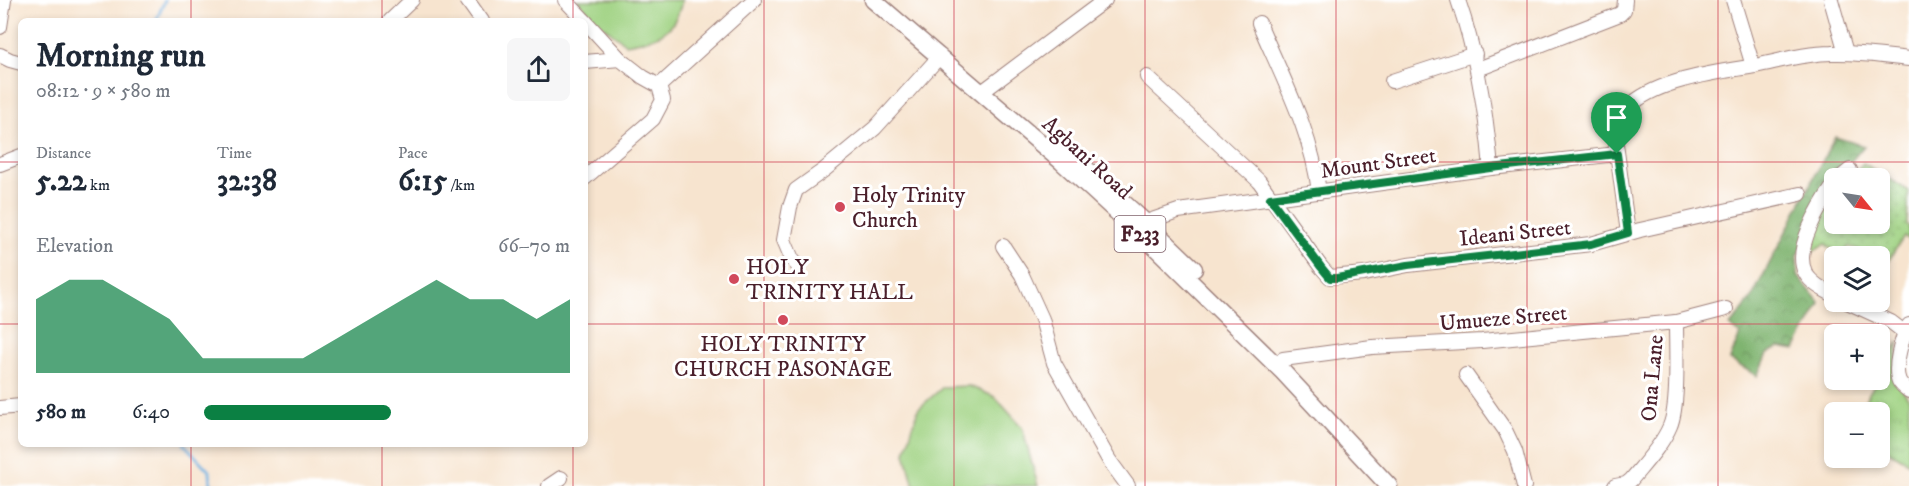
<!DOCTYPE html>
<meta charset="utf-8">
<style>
:root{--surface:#fff;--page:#f6f6f7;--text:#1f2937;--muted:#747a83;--accent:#0b8043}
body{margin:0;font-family:"IM FELL DW Pica",serif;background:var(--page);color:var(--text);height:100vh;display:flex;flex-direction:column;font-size:22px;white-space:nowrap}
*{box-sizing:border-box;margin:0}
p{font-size:20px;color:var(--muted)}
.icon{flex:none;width:33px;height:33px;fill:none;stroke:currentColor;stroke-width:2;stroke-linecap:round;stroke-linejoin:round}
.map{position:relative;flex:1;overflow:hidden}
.details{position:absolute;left:18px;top:18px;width:570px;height:429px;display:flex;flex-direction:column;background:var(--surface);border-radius:9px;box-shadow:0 3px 9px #0003}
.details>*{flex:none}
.needle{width:39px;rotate:120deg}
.buttons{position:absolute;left:1824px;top:168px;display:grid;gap:12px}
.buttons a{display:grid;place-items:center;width:66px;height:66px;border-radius:9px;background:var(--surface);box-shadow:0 3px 9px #0003;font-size:30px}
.pin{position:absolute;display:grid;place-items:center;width:51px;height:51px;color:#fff;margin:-62px -26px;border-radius:50% 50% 50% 0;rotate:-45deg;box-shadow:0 0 6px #0007}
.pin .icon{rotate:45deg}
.round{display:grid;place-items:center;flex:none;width:63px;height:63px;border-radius:9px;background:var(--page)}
.headline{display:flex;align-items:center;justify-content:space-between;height:102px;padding:0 18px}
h1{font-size:33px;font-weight:800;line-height:45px}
.metrics{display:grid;grid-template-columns:repeat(3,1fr);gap:9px;height:102px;padding:6px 18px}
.metrics div{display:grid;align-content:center}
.metrics b{font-size:30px;font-weight:800}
.metrics small{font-size:16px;font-weight:400}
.metrics p{font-size:16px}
.chart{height:168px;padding:12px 18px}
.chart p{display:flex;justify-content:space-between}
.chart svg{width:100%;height:108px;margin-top:6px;fill:var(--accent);opacity:.7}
ul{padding:0 18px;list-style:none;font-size:20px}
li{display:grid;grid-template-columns:96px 72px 1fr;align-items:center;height:45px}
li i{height:15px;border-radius:8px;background:var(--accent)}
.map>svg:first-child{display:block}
.grass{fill:url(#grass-tufts);stroke:#747856;stroke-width:1.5}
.forest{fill:url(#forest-crowns);stroke:#646a4d;stroke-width:1.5}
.park{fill:url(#park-dots);stroke:#747856;stroke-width:1.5}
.pitch{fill:#9fd281;stroke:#747856;stroke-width:1.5}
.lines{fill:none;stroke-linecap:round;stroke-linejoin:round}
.stream{stroke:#69aedf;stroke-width:3}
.minor-casing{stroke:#a0827d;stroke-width:16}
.major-casing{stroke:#a0827d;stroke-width:19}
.minor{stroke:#fff;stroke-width:14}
.major{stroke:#fff;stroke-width:16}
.route-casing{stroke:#fff;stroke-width:12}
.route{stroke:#0b8043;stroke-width:8}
.grid{fill:none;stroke:#d1495b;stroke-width:1.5;stroke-opacity:0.55}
.poi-dot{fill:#d1495b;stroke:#fff;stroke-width:2}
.labels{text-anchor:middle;stroke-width:6;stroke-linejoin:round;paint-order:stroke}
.shield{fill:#fff;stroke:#80626b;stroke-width:1.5}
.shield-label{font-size:21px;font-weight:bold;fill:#4a1f2b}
.street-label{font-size:22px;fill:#4a1f2b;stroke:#fff}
.poi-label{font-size:22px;fill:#4a1f2b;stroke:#fff;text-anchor:start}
</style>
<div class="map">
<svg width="1909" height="486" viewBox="0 0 1909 486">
<defs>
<pattern id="grass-tufts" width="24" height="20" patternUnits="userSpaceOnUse" patternTransform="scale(1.5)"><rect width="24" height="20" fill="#9fd281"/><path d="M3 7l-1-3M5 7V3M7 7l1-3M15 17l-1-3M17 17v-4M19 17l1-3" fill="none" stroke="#8ab470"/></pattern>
<pattern id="forest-crowns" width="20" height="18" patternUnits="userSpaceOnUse" patternTransform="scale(1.5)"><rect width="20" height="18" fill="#7fb46f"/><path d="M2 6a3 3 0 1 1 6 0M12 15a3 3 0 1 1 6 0" fill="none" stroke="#6a925b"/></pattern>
<pattern id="park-dots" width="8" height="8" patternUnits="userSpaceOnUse" patternTransform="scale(1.5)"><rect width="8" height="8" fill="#9fd281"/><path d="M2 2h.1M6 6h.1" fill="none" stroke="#8ab470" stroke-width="1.8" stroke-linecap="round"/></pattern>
</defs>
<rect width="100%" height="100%" fill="#fff"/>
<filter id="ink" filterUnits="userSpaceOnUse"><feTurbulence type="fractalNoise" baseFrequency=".0167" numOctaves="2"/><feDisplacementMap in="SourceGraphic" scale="12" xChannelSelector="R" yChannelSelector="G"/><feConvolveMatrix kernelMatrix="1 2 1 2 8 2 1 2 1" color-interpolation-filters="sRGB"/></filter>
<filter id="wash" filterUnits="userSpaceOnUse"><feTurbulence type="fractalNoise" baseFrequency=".008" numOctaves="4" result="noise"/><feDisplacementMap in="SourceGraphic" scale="24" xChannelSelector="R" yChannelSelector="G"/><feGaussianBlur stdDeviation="1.35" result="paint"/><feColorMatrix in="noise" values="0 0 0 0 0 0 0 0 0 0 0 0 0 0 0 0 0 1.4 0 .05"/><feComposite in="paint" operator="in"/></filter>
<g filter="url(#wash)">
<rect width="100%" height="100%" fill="#f7e4cf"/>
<path class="grass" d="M1898,342L1895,379L1909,399V463L1880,445V412H1858L1877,380H1880V375Z"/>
<path class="forest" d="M1835,137L1864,146L1837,178L1797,257L1798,276L1820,303L1795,350L1779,347L1767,354L1757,376L1730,360L1740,334L1730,326L1751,299Z"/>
<path class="park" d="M1863,163L1909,191L1907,225L1909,226V240L1904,237L1880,273V256C1865,256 1861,248 1848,247L1845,256H1841L1825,244L1808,255L1813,232L1828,205L1834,209V224H1880V178H1866L1856,171Z"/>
<g class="pitch">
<path d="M577,0H682C675,35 657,38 626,44L598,22Z"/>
<path d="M969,386L995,397L1022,427L1038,486H914L905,453L918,409L943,387Z"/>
</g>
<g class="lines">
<g class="stream">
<path d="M156,21L165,0"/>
<path d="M184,444L210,472L211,486"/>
</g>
</g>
</g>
<g filter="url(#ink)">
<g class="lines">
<defs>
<g id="minor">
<path d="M467,0L482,21"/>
<path d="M565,0L585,21"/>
<path d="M1458,0C1477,55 1486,110 1491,168"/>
<path d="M1733,0L1753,66"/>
<path d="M1831,0L1846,53"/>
<path d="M390,21L412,0"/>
<path d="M585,21L620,59L643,77L659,86L663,100L653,119L585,178"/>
<path d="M1259,23C1282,77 1312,132 1319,192"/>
<path d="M0,27L4,0"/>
<path d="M0,55L10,60L21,63"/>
<path d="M585,62L620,59"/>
<path d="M1478,69L1620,14L1624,10L1625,0"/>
<path d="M1147,77L1259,181L1321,267L1330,277L1364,274L1408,265L1591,244L1640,230L1800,194"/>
<path d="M1392,81L1475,54"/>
<path d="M659,86L754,0"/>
<path d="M982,92L1105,0"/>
<path d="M0,164L21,156"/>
<path d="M1840,178L1850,170"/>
<path d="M1834,185C1821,204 1793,248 1805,272C1810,283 1824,290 1834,295"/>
<path d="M1137,225L1178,211L1491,168L1617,154"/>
<path d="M1628,233L1616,144C1617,129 1621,113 1633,103C1662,79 1719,72 1755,66C1780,61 1806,53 1832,53C1857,52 1884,56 1909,59"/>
<path d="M1003,246L1022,275L1042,319L1054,363L1109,460L1128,486"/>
<path d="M797,265L792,259L784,240L790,207L796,190L824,170L875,128L940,56"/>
<path d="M1847,302L1891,322L1904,332"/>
<path d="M1909,325C1902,336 1893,368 1899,381C1901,385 1905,388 1909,391"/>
<path d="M1283,359L1372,347L1482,341L1676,322L1726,309"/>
<path d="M1466,375L1505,430L1515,451L1524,486"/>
<path d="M0,408L21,406"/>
<path d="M549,486L561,478"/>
<path d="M1615,486L1626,484L1631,480C1644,464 1662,445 1670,426C1679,405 1676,348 1676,322"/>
</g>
<g id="major">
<path d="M873,0L1062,162L1157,249L1283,372L1389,486"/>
<path d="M1061,146L1146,223L1194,269"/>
</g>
</defs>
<use href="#minor" class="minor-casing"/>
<use href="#major" class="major-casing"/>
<use href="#minor" class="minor"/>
<use href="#major" class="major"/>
</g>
</g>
<g class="lines" filter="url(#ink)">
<defs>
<path id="route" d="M1617,154L1628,233L1591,244L1408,265L1337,278H1330L1321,267L1270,198L1491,168Z"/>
</defs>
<use href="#route" class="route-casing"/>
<use href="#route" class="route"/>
</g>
<path class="grid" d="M191,0V21M382,0V21M573,0V21M764,0V486M954,0V486M1145,0V486M1336,0V486M1527,0V486M1718,0V486M0,162H21M585,162H1909M0,324H21M585,324H1909M191,444V486M382,444V486M573,444V486"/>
<g class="poi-dot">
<circle cx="840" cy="207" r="6"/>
<circle cx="734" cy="279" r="6"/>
<circle cx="783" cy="320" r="6"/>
</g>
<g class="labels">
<rect class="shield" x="1114.5" y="216" width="51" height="36" rx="4.5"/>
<g class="shield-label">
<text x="1140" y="241">F233</text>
</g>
<g class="street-label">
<text transform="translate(1088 157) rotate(42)" y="8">Agbani Road</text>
<text transform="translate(1378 162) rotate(-8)" y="8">Mount Street</text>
<text transform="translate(1515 232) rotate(-6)" y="8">Ideani Street</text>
<text transform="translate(1503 317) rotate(-5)" y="8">Umueze Street</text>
<text transform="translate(1651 378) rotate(-85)" y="8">Ona Lane</text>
</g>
<g class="poi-label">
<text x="852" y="202">Holy Trinity<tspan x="852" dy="25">Church</tspan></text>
<text x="746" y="274">HOLY<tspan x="746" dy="25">TRINITY HALL</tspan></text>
<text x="783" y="351" text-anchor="middle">HOLY TRINITY<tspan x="783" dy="25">CHURCH PASONAGE</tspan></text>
</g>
</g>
</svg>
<div class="buttons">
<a><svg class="needle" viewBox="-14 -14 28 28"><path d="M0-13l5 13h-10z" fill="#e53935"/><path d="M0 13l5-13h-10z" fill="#747a83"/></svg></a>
<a><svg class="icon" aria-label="layers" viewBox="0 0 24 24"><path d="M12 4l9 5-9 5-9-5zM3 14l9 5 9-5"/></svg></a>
<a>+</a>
<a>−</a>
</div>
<div class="pin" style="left:1617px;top:154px;background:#1e9e55"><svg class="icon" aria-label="arrive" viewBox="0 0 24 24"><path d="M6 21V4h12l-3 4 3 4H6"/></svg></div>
<section class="details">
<div class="headline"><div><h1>Morning run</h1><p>08:12 · 9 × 580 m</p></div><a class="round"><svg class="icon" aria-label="share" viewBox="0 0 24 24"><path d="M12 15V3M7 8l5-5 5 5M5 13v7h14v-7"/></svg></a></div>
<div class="metrics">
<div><p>Distance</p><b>5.22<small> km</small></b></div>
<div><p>Time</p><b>32:38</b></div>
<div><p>Pace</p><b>6:15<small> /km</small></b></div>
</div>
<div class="chart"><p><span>Elevation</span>66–70 m</p>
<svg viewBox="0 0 160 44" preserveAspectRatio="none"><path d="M0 44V14L10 6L20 6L30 14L40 22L50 38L60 38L70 38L80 38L90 30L100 22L110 14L120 6L130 14L140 14L150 22L160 14V44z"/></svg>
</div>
<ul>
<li><b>580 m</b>6:40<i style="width:51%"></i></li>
</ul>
</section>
</div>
